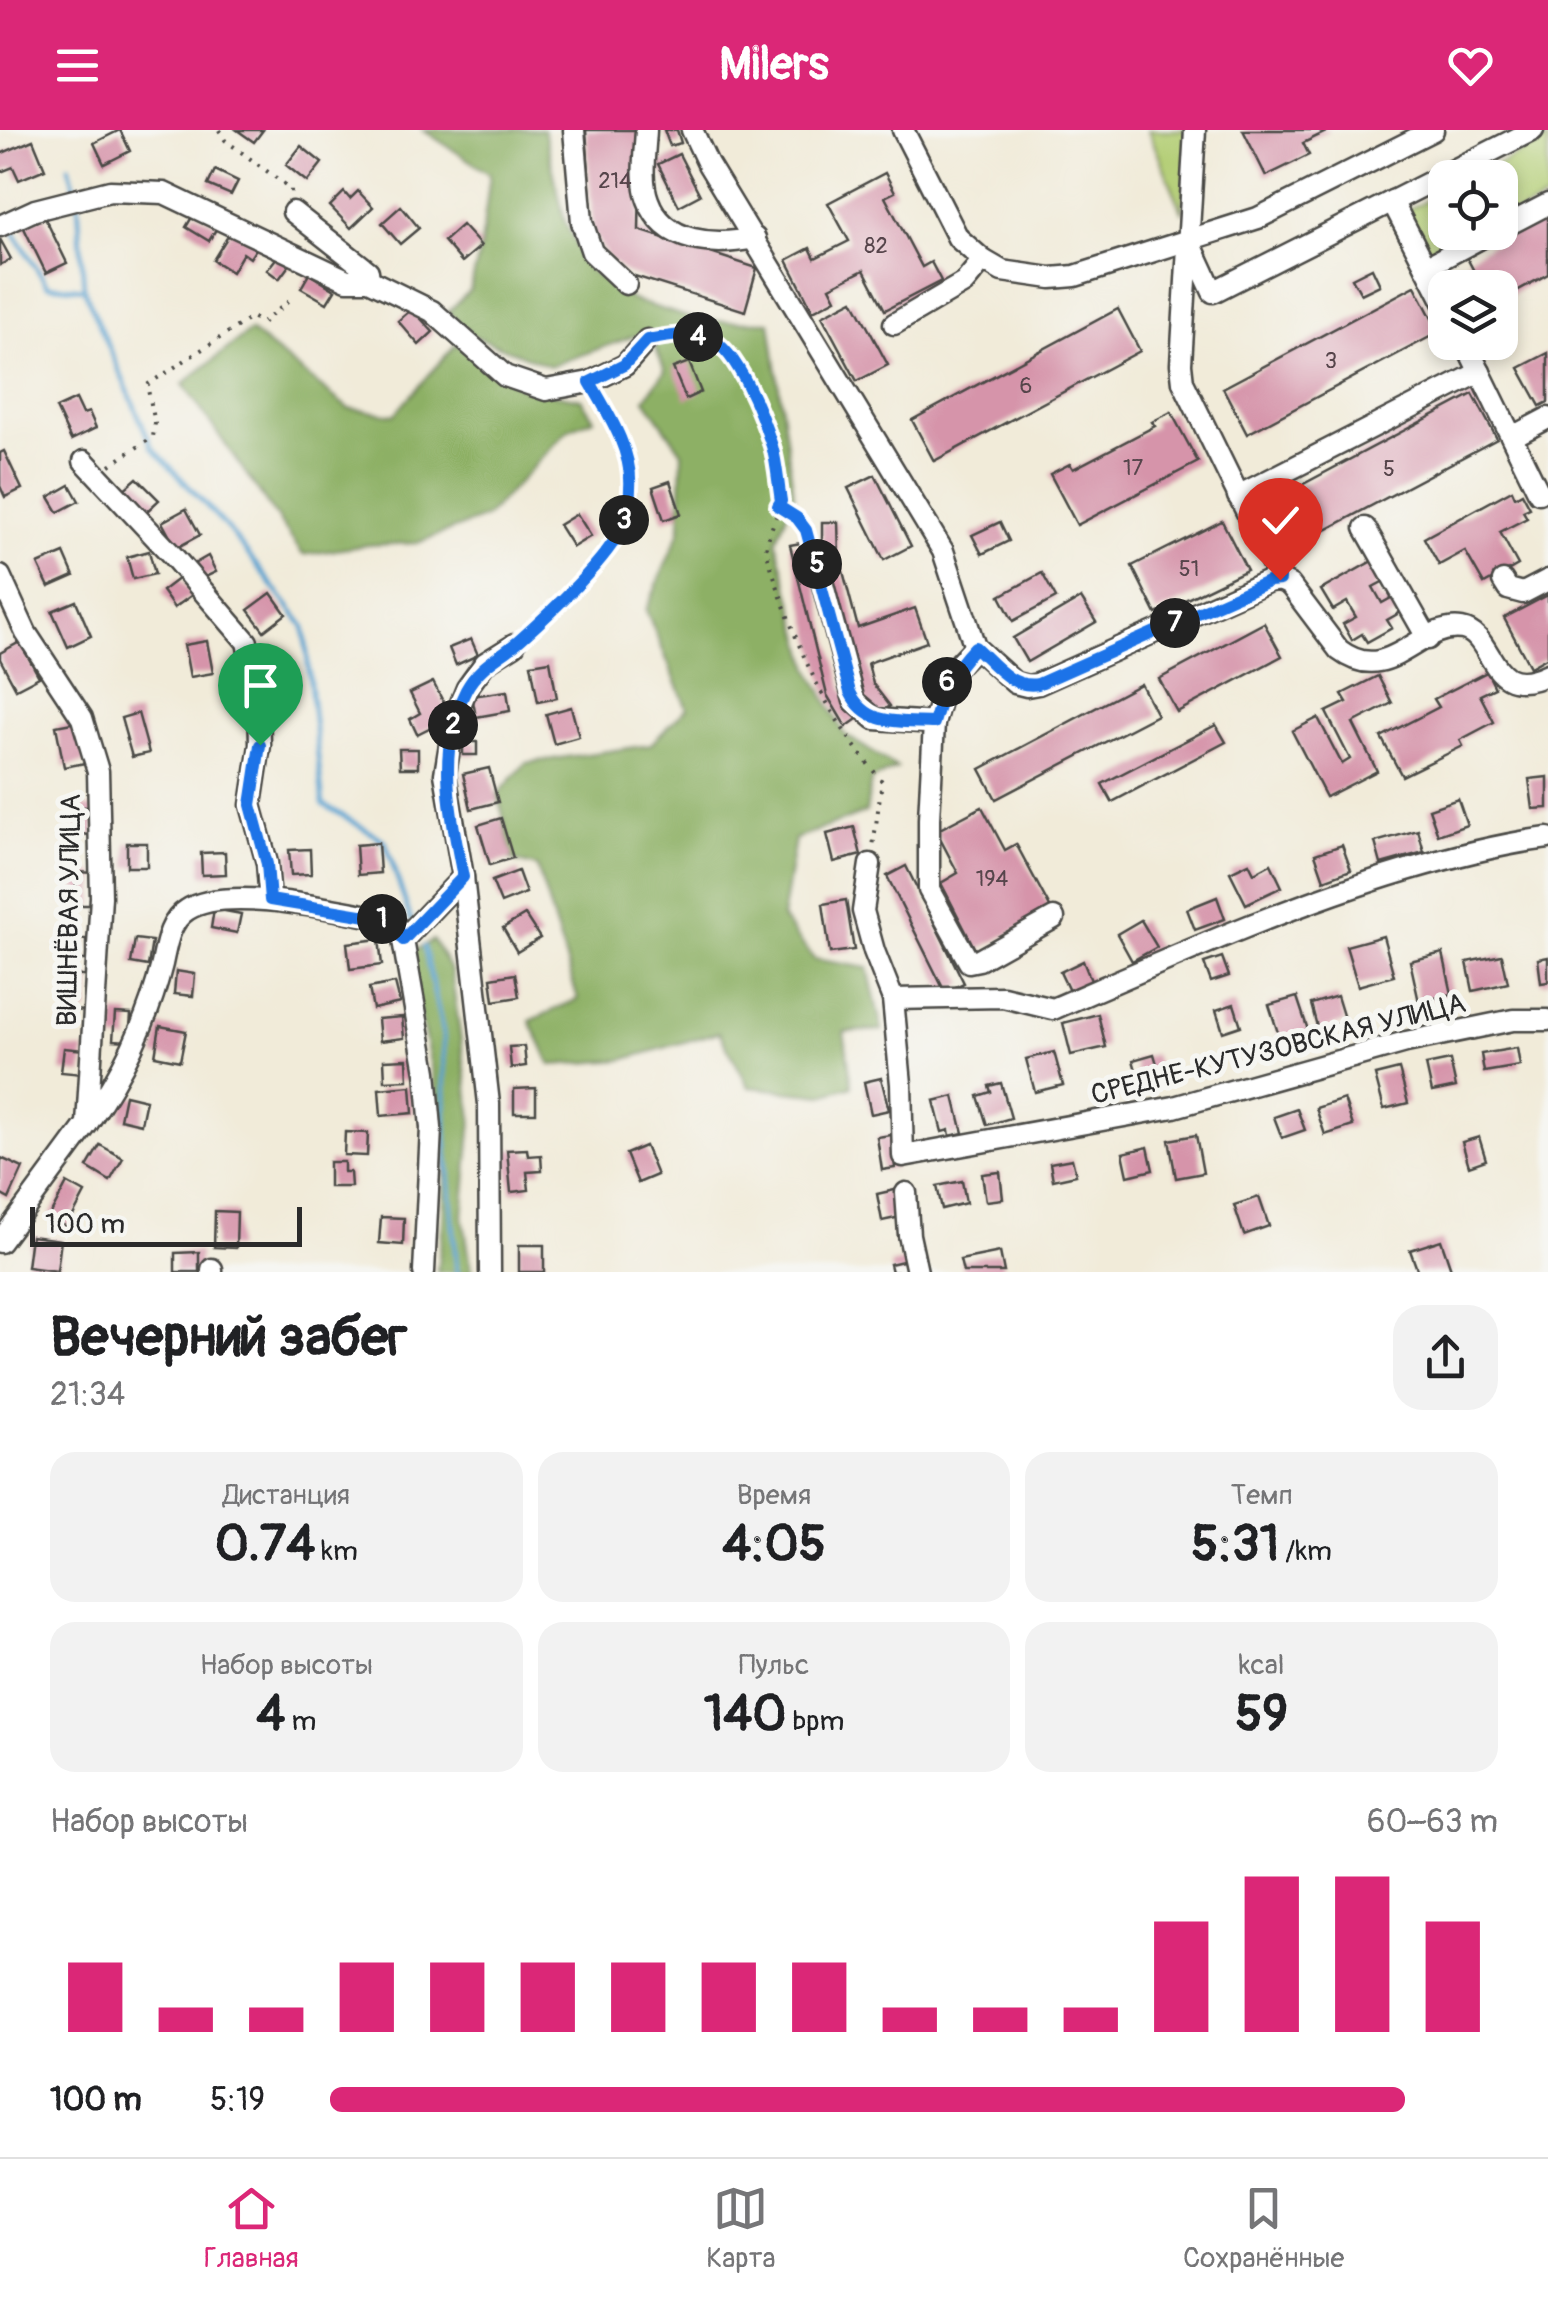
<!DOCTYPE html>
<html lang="ru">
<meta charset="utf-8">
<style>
:root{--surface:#fff;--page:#f2f2f2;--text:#202124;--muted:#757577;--line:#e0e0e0;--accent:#db2777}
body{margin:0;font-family:Pangolin,sans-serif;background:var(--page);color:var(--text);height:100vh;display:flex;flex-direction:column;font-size:38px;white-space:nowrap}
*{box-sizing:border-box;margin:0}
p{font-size:32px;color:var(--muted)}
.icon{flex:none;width:55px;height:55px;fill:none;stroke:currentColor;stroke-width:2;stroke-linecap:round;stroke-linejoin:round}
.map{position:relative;height:1142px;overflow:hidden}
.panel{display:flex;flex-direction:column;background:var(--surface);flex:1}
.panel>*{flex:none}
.buttons{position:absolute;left:1428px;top:30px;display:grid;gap:20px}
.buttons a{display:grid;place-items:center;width:90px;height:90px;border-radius:20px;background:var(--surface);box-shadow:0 5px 15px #0003;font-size:50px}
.scale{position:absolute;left:30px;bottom:25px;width:272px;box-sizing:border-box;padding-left:10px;border:5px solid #2b2b2b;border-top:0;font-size:28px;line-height:35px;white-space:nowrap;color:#2b2b2b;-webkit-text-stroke:8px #f6f6f2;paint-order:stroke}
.pin{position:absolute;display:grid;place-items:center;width:85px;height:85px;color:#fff;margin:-102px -42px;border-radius:50% 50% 50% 0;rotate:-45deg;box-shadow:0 0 10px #0007}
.pin .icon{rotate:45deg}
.km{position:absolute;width:50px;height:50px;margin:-25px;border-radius:50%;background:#222;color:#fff;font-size:28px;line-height:50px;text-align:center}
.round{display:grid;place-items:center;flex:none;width:105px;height:105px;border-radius:30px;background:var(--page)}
.head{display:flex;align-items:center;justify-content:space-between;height:170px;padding:0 50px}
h1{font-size:55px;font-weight:700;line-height:75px}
.figures{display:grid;grid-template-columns:repeat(3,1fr);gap:15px;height:170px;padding:10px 50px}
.figures div{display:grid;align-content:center;border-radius:25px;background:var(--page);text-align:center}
.figures b{font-size:50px;font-weight:700}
.figures small{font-size:28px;font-weight:400}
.figures p{font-size:28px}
.chart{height:280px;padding:20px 50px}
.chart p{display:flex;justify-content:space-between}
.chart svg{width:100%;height:180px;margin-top:10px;stroke:var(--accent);stroke-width:6}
ul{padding:0 50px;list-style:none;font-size:32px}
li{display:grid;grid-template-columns:160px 120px 1fr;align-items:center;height:75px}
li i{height:25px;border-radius:12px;background:var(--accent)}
header{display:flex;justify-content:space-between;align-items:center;height:130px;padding:0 50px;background:var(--accent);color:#fff;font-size:45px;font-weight:700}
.tab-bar{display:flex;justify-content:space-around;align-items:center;height:140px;border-top:2px solid var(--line);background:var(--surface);font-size:28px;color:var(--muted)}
.tab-bar a{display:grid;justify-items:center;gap:5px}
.tab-bar .active{color:var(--accent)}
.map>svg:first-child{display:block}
.green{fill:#b2cd73;stroke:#6e7c4f;stroke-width:2.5}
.forest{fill:#8db065;stroke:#5c6e48;stroke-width:2.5}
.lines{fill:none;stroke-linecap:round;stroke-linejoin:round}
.stream{stroke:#58a2cf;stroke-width:5}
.building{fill:#d694aa}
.minor-casing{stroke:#494845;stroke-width:25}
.path{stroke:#494845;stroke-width:4;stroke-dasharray:2.5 8;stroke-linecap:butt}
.minor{stroke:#fff;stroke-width:20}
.route-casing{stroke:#fff;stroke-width:20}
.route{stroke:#1a73e8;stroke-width:12}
.labels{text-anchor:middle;stroke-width:10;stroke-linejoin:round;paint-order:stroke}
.number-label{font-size:22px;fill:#56454b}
.street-label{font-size:28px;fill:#2b2b2b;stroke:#f6f6f2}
</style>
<header><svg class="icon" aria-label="menu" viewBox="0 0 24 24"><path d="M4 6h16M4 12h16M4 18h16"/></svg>Milers<svg class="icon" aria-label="heart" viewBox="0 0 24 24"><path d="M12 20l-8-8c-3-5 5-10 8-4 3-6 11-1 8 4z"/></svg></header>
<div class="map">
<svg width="1548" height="1142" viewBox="0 0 1548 1142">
<rect width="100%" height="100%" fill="#f6f6f2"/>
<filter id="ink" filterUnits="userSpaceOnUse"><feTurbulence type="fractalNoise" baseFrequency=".01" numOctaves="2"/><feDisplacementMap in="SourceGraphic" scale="20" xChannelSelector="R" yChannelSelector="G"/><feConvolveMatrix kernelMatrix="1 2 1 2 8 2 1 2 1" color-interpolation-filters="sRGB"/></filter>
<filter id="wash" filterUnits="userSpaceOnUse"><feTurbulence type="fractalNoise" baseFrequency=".0048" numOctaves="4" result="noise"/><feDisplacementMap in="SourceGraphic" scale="40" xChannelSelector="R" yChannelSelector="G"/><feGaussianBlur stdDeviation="2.25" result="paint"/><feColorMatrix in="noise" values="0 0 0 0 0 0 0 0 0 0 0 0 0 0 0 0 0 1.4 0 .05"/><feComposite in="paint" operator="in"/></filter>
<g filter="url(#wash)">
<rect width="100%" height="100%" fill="#f1ebd9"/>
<g class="green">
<path d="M1148,0H1189L1183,83Z"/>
<path d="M1548,9V68L1500,92V48H1471Z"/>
<path d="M1445,61V102L1480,103L1428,129L1404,81Z"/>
</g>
<g class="forest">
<path d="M423,0H544L565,92L588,139L632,170L700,191L770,192L794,366L776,411L810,539L844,604L897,638L871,650L866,682L795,709L782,788L814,829L868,838L882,900L844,902L852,956L823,965L749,957L719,902L622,930L551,935L530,891L578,869L537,737L511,730L513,728L498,664L526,633L650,615L687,578L646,480L680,401L682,322L645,269L665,241L649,201L550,236L474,206L448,182L470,160L481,116L490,44Z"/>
<path d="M250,201L348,278L394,285L456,214L522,258L581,269L594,289L569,299L486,387L417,413L368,415L303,425L183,254Z"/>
<path d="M433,810L451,841L472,988L463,1086L472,1142H437L443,1093L446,1010L415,859L413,822Z"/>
</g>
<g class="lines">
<g class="stream">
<path d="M69,36L76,62"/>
<path d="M78,73L84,159"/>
<path d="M10,96L47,155L84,159L152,317L229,400L304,496L323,674L385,711L411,790"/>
<path d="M424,817L443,903L446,1010L457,1142"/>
</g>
</g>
<g id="blocks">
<g class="building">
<path d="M120,0L130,21L104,34L94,13Z"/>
<path d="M237,0H263L254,12Z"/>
<path d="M586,0H641L639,100L757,138L745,181L625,143L606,125L593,102Z"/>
<path d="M664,0H677L681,13L670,16Z"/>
<path d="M1243,0H1330L1303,13L1309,25L1266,46Z"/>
<path d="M33,10L45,39L19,50L13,37L1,42L0,24Z"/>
<path d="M301,16L322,33L307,52L286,35Z"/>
<path d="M679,24L700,65L679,76L658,34Z"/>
<path d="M215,40L238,51L231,65L208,55Z"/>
<path d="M885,43L895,62L885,67L922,137L931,132L941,151L885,180L864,140L830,157L836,169L813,181L787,130L810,118L815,128L849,111L828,73Z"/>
<path d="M358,61L373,77L351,98L330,76L344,62L350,69Z"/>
<path d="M401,76L419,98L400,114L382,93Z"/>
<path d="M195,82L218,96L209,111L186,97Z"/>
<path d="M1548,84V144L1500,170V158H1483L1467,128Z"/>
<path d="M44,86L67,133L46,143L23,96Z"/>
<path d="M462,95L481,116L462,132L444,111Z"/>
<path d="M233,98L259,114L250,128L243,123L232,142L213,130Z"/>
<path d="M0,109L11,129L0,135Z"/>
<path d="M278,126L290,134L279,149L267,140Z"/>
<path d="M1372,138L1380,155L1361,164L1352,148Z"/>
<path d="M309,144L335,160L327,173L301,158Z"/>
<path d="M1415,156L1439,202L1247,304L1223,258Z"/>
<path d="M853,170L888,235L857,251L822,186Z"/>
<path d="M412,179L433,202L419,215L398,191Z"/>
<path d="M1118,179L1140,221L934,331L912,290Z"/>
<path d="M1548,223V272L1540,276L1519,238Z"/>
<path d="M689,232L701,262L686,269L673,238Z"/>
<path d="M1473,264L1497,309L1305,411L1281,366Z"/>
<path d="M76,269L83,284L89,282L96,298L71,310L56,278Z"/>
<path d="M1171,282L1198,332L1077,395L1050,344L1070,334L1073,339L1155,296L1152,292Z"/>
<path d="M4,321L22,359L5,367L0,356V323Z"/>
<path d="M875,345L911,416L884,430L848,358Z"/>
<path d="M137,348L159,370L144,384L122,361Z"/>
<path d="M670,351L681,384L664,390L653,357Z"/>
<path d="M70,355L79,371L58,382L49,367Z"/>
<path d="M1512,360L1515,367L1522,363L1530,378L1523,381L1527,388L1500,402L1518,435L1484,454L1465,421L1439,435L1424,408Z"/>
<path d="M186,379L200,405L176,418L162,392Z"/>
<path d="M577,384L591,406L573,417L559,395Z"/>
<path d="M1222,391L1247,440L1156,484L1132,436Z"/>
<path d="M822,392H838L839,426L858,498L915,478L927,512L868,533L873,554L890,576L877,586L859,562L822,427Z"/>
<path d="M1000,392L1009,411L982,424L972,405Z"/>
<path d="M806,412L843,560L860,587L846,597L827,565L790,415Z"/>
<path d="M149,421L155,444L133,449L127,427Z"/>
<path d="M64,423L74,446L49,457L38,434Z"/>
<path d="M208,426L216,442L201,449L194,434Z"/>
<path d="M1374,430L1386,450L1373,457L1382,473L1393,467L1401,482L1387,490L1392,498L1367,512L1362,504L1352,510L1343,494L1356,487L1347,472L1333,480L1321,460Z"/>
<path d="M1042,443L1056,468L1013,491L1000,466Z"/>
<path d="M179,448L192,465L174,478L162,461Z"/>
<path d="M271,463L286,484L264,501L248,480Z"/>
<path d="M1548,465V527L1530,537L1504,488Z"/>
<path d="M1081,468L1096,492L1027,532L1013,508Z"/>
<path d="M76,471L91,506L68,517L52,481Z"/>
<path d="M1264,493L1282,526L1177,582L1159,549Z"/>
<path d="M471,509L478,525L456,535L449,518Z"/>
<path d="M207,511L213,543L190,547L184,515Z"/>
<path d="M20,512L39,547L16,559L0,529V523Z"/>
<path d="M550,531L557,568L538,572L531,534Z"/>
<path d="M1487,542L1495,558L1480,565L1494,592L1460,610L1463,616L1402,646L1381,607L1439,577L1434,569Z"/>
<path d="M1378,546L1392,573L1353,593L1377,641L1326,667L1292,601L1318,588L1342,634L1350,629L1326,582L1347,572L1342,564Z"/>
<path d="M433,552L451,587L417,604L410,589L420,583L410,563Z"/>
<path d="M1141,554L1157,585L996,669L980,639Z"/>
<path d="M507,561L510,581L476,587L472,566Z"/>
<path d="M571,577L579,607L554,614L546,584Z"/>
<path d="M138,583L149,623L132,627L121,588Z"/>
<path d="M77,592L85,633L64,637L56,596Z"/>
<path d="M1216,595L1226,612L1112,672L1102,654Z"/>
<rect x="463" y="612" width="14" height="13"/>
<path d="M399,619H418V638H400Z"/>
<path d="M489,638L498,672L471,679L463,644Z"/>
<path d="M1548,647V678L1533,679L1529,649Z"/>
<path d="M1458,669L1467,695L1438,705L1429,679Z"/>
<path d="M75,677H95L94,705L75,704Z"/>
<path d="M982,677L1005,720L1016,714L1052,781L976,821L941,753L958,743L936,701Z"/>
<path d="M501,688L513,728L490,735L478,695Z"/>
<path d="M854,697L861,725L834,732L827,704Z"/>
<path d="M1418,700L1424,722L1381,734L1375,712Z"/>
<rect x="127" y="713" width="20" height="24"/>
<path d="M378,713L380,743L358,745L356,715Z"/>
<path d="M1342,715L1351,740L1324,750L1315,724Z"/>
<path d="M310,719L311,744L291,745L289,720Z"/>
<path d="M225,722L226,744L202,745L201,723Z"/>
<path d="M1249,733L1254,743L1271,734L1282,757L1246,774L1230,742Z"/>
<path d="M906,736L964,853L945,862L887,746Z"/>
<path d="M518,741L526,763L501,773L492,751Z"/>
<path d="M76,742L95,743L94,775H76Z"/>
<path d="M1217,767L1225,789L1195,800L1187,779Z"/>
<path d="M846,770L854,820L830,823L823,774Z"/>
<path d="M214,779L241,784L237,803L211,798Z"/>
<path d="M525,785L540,808L517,822L503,798Z"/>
<path d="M1141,790L1157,817L1132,831L1117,804Z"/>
<path d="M1383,806L1394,846L1358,856L1346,816Z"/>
<path d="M63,809H86V830H64Z"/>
<path d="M135,809L152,811L148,836L131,833Z"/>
<path d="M379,809L382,835L350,839L347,813Z"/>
<path d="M1443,823L1452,864L1419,872L1410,831Z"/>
<path d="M1502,825L1508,853L1473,861L1467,832Z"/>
<path d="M1222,827L1229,846L1211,852L1204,833Z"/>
<path d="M1548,827V852L1541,853L1538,829Z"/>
<path d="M1083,831L1092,853L1070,863L1060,842Z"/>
<path d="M176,841L195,844L193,866L174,864Z"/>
<path d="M515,844L519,867L494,871L491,848Z"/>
<path d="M73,845L91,847L88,881L70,880Z"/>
<path d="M395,853L400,873L373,879L369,858Z"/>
<path d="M1337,866L1345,892L1318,900L1311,874Z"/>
<path d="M1297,867L1309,903L1281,912L1269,875Z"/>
<path d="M1234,874L1241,896L1223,902L1216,880Z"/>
<path d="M115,883L131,884L129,911L113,910Z"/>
<path d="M1098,884L1106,917L1071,925L1063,893Z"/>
<path d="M402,887L404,908L380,911L378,889Z"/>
<path d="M160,896L186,901L180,931L155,926Z"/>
<path d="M524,916L526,936L511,938L509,917Z"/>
<path d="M64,918L85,920L82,944L61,942Z"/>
<path d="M1517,918L1520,936L1484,942L1481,924Z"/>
<path d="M1054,922L1063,955L1035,962L1026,929Z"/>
<path d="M1154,924L1162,951L1141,957L1133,930Z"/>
<path d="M407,929L408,950L385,951L384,930Z"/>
<path d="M1450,930L1456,957L1432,962L1426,935Z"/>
<path d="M1399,939L1408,973L1384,979L1375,945Z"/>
<path d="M881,948L889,980L871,984L864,952Z"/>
<path d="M1001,953L1011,988L987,995L978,966L991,962L989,956Z"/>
<path d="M411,956L413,983L381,986L379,959Z"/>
<path d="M536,958V983H514V959Z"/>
<path d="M125,965L146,970L141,994L120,989Z"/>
<path d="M954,966L963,1003L950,1006L949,1000L942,1002L934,971Z"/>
<path d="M1344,969L1353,996L1325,1005L1316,978Z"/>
<path d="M1297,979L1305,1000L1282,1008L1274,987Z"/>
<path d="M345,1002L368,1003L367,1026L344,1025Z"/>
<path d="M891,1005L895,1038L882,1040L877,1007Z"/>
<path d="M1196,1005L1203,1043L1176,1048L1169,1010Z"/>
<path d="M1479,1007L1486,1030L1469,1036L1462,1012Z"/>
<path d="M100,1015L123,1028L110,1051L87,1037Z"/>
<path d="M645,1016L657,1045L638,1053L626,1024Z"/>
<path d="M1148,1017L1153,1040L1128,1046L1123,1023Z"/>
<path d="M527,1019L528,1026L541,1025L542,1041L527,1042L529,1060L511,1062L507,1020Z"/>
<path d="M1,1028L23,1038L9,1069L0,1064Z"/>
<path d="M1072,1029L1076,1045L1053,1050L1050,1033Z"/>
<path d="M329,1032H344V1042H350L351,1057H329Z"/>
<path d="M1000,1042L1003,1069L986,1071L982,1044Z"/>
<path d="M962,1051L966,1073L942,1079L937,1056Z"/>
<path d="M67,1053L85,1063L67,1097L49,1087Z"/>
<path d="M899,1059L905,1086L882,1091L877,1064Z"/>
<path d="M1259,1067L1269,1096L1244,1105L1234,1075Z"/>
<path d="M215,1081L237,1082L236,1118L214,1117Z"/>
<path d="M381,1087L404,1088L403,1115L379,1113Z"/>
<path d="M31,1106L61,1110L57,1141L27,1137Z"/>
<path d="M1441,1110L1452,1142H1418L1410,1120Z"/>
<rect x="519" y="1115" width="25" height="27"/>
<path d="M199,1122V1142H175V1123Z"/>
<path d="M1000,1122L1004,1142H963L960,1130Z"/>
<path d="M907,1130L910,1142H892L890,1134Z"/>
</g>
</g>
</g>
<g filter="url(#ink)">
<use href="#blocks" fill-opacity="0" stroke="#494845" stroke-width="2.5"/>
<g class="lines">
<defs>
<g id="minor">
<path d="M574,0L582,92L592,122L626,154"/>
<path d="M646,0C645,22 640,49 648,70C664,115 716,116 755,108"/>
<path d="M692,0L708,34L943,421L975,517L1015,553L1027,556L1038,554L1269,451L1280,450L1290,455L1339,520C1389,558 1419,492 1462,499C1496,505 1487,573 1548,544"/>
<path d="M903,0L958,108L983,130L1002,141L1051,148L1075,146L1258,88L1433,0"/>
<path d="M1195,0L1181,234L1183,252L1280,450"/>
<path d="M1392,71L1445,174"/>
<path d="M293,82L368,141L369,150"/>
<path d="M0,96L35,80L110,61L164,63L347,150H369L432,181L505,246L546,260L590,252L625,235L647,210"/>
<path d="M1500,99L1548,74"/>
<path d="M1189,110L1213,162L1533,0"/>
<path d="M1426,137L1492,102"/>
<path d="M894,194L964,153L983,130"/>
<path d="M1465,212L1539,363"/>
<path d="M1512,307L1548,288"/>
<path d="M84,331L172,425L247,512L259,570L260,615L251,675L267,733L270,770"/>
<path d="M1238,366L1480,242"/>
<path d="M1365,398L1428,509"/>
<path d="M814,421L854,571L875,589L934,593"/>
<path d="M0,446L26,503L82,588L98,641L101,767L87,994L0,1112"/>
<path d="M1503,451L1508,459L1523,463L1548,450"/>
<path d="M975,517L954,539L944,557L934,593L929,689V760L969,832L979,830L1054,788"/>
<path d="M870,734L863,781L874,821L893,869L901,954L903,1026L1174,977L1406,912L1513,890H1548"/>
<path d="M403,810L463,747"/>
<path d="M893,869L1003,867L1053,879C1169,829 1286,776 1407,740C1454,726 1500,714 1548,708"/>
<path d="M87,994C122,944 147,894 162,834C166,816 169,791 187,780C225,754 340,781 385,789L397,797L403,810L426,942L431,998L424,1142"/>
<path d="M906,1063L909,1105L917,1142"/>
<path d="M212,1142V1139"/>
<path d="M490,1142L489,974L463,747L445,644L454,590L467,558L485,533L514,515"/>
</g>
</defs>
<use href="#minor" class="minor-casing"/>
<g class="path">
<path d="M219,0L225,10L291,59V65"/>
<path d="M666,207C680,205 699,203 712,210C747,227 782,332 780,369C780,383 768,401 766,420C793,509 821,580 882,651L873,717"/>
<path d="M628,327L637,338"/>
<path d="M110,335L153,307L155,293L147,255L252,187L262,193L289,171"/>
<path d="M779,376L797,388L807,403"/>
<path d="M529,502C570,465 628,415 630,357C632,327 614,294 599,269"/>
</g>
<use href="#minor" class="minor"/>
</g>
</g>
<g class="lines" filter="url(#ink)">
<defs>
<path id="route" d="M260,615L251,675L267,734L270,770L385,789L397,798L403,810L463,747C451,684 435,621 466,560C479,535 501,527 521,509C548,485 610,427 623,395C627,385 630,368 630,358C633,321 607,282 590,252L624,235L647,210C666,207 691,201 710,209C738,220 763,288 772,316C777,334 778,353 781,371L778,376L797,388L806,400L850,562C867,597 900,591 934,593C943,561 952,541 975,517C994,534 1011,559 1038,554L1270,451L1280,450"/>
</defs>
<use href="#route" class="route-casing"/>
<use href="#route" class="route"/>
</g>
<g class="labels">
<g class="number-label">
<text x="615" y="58">214</text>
<text x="876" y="123">82</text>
<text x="1331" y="238">3</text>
<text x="1026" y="263">6</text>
<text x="1133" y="345">17</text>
<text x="1389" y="346">5</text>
<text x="1189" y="446">51</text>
<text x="992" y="756">194</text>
</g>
<g class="street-label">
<text transform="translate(68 780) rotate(-89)" y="10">ВИШНЁВАЯ УЛИЦА</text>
<text transform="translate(1278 918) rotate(-14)" y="10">СРЕДНЕ-КУТУЗОВСКАЯ УЛИЦА</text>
</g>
</g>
</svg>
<div class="buttons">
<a><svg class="icon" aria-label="locate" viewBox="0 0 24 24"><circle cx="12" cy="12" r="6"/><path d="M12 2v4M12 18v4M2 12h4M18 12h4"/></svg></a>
<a><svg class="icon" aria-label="layers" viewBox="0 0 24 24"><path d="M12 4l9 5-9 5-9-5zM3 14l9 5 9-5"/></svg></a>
</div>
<div class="scale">100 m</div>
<div class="pin" style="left:260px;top:615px;background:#1e9e55"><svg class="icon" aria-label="arrive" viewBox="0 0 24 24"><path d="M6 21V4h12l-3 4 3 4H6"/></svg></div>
<div class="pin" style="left:1280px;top:450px;background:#d93025"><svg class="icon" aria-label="check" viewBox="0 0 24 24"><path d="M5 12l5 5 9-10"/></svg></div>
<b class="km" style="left:382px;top:789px">1</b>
<b class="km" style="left:453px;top:595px">2</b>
<b class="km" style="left:624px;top:390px">3</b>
<b class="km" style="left:698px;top:207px">4</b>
<b class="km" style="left:817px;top:434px">5</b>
<b class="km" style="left:947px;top:552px">6</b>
<b class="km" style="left:1175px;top:493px">7</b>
</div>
<section class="panel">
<div class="head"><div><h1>Вечерний забег</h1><p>21:34</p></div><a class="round"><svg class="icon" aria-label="share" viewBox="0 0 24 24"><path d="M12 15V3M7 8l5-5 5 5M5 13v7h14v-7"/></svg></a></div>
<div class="figures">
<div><p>Дистанция</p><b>0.74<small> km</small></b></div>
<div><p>Время</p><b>4:05</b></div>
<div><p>Темп</p><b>5:31<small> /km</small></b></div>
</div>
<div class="figures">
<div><p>Набор высоты</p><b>4<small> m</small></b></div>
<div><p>Пульс</p><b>140<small> bpm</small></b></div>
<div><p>kcal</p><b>59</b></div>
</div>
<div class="chart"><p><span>Набор высоты</span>60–63 m</p>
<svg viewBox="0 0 160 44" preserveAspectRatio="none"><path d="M5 44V27M15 44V38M25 44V38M35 44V27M45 44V27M55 44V27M65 44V27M75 44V27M85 44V27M95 44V38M105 44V38M115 44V38M125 44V17M135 44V6M145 44V6M155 44V17"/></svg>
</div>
<ul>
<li><b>100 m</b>5:19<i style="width:92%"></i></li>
</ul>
</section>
<nav class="tab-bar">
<a class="active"><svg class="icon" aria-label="home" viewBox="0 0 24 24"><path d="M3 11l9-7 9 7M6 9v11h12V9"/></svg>Главная</a>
<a><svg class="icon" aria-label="map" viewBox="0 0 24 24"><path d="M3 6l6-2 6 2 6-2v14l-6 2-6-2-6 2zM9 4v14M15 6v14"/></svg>Карта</a>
<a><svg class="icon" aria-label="saved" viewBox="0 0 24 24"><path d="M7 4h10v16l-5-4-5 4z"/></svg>Сохранённые</a>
</nav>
